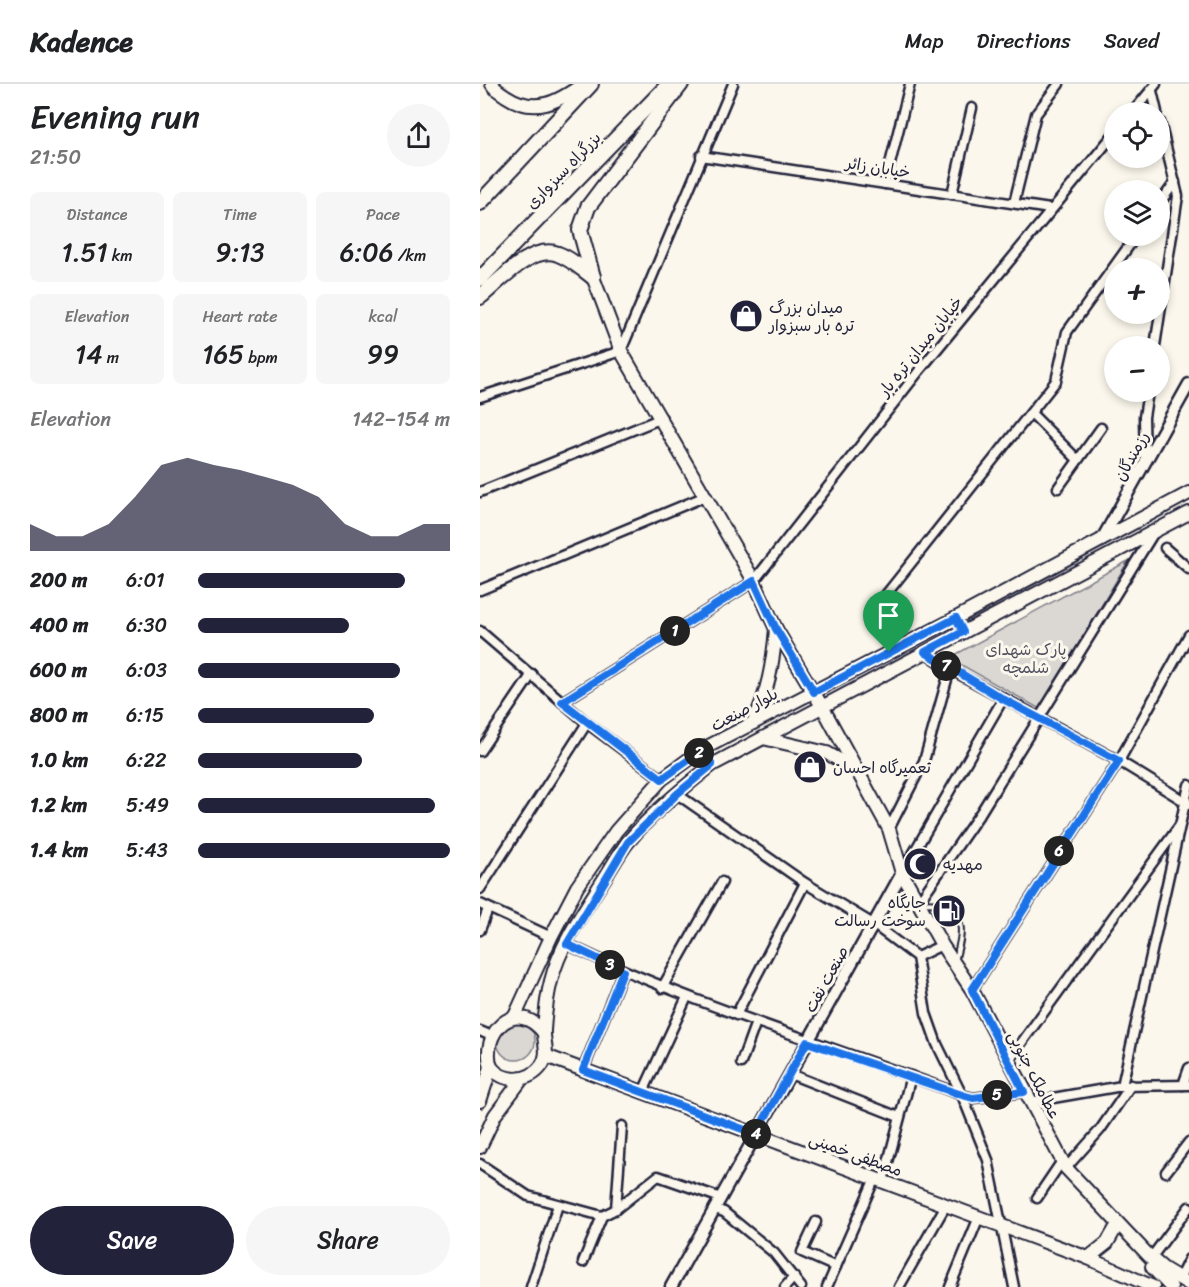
<!DOCTYPE html>
<meta charset="utf-8">
<style>
:root{--surface:#fff;--page:#f6f6f6;--text:#202124;--muted:#757577;--line:#e0e0e0;--accent:#22223b}
body{margin:0;font-family:Sriracha,"Playpen Sans Arabic",sans-serif;background:var(--page);color:var(--text);height:100vh;display:flex;flex-direction:column;font-size:22px;white-space:nowrap}
*{box-sizing:border-box;margin:0}
p{font-size:20px;color:var(--muted)}
.icon{flex:none;width:33px;height:33px;fill:none;stroke:currentColor;stroke-width:2;stroke-linecap:round;stroke-linejoin:round}
.map{position:relative;flex:1;overflow:hidden}
.panel{display:flex;flex-direction:column;background:var(--surface);width:480px}
.panel>*{flex:none}
.tools{position:absolute;left:624px;top:18px;display:grid;gap:12px}
.tools a{display:grid;place-items:center;width:66px;height:66px;border-radius:50%;background:var(--surface);box-shadow:0 3px 9px #0003;font-size:30px}
.pin{position:absolute;display:grid;place-items:center;width:51px;height:51px;color:#fff;margin:-62px -26px;border-radius:50% 50% 50% 0;rotate:-45deg;box-shadow:0 0 6px #0007}
.pin .icon{rotate:45deg}
.km{position:absolute;width:30px;height:30px;margin:-15px;border-radius:50%;background:#222;color:#fff;font-size:16px;line-height:30px;text-align:center}
.round{display:grid;place-items:center;flex:none;width:63px;height:63px;border-radius:32px;background:var(--page)}
.summary{display:flex;align-items:center;justify-content:space-between;height:102px;padding:0 30px}
h1{font-size:33px;font-weight:600;line-height:45px}
.stats{display:grid;grid-template-columns:repeat(3,1fr);gap:9px;height:102px;padding:6px 30px}
.stats div{display:grid;align-content:center;border-radius:9px;background:var(--page);text-align:center}
.stats b{font-size:26px;font-weight:600}
.stats small{font-size:16px;font-weight:400}
.stats p{font-size:16px}
.chart{height:168px;padding:12px 30px}
.chart p{display:flex;justify-content:space-between}
.chart svg{width:100%;height:108px;margin-top:6px;fill:var(--accent);opacity:.7}
.cta{display:flex;gap:12px;margin-top:auto;padding:12px 30px}
.cta a{flex:1;height:69px;border-radius:36px;background:var(--accent);color:#fff;font-size:24px;font-weight:600;line-height:69px;text-align:center}
.cta a+a{background:var(--page);color:var(--text)}
ul{padding:0 30px;list-style:none;font-size:20px}
li{display:grid;grid-template-columns:96px 72px 1fr;align-items:center;height:45px}
li i{height:15px;border-radius:8px;background:var(--accent)}
header{display:flex;align-items:center;gap:36px;box-sizing:border-box;height:84px;padding:0 30px;background:var(--surface);border-bottom:2px solid var(--line)}
header strong{font-size:28px}
nav{display:flex;gap:33px;margin-inline-start:auto;font-size:21px}
main{display:flex;flex:1;min-height:0}
.map>svg:first-child{display:block}
.green{fill:#dbd8d3;stroke:#7e7d87;stroke-width:1.5}
.lines{fill:none;stroke-linecap:round;stroke-linejoin:round}
.service-casing{stroke:#22223b;stroke-width:8}
.minor-casing{stroke:#22223b;stroke-width:13}
.tertiary-casing{stroke:#22223b;stroke-width:15}
.secondary-casing{stroke:#22223b;stroke-width:16}
.trunk-casing{stroke:#22223b;stroke-width:18}
.service{stroke:#fbf7ec;stroke-width:4}
.minor{stroke:#fbf7ec;stroke-width:8}
.tertiary{stroke:#fbf7ec;stroke-width:10}
.secondary{stroke:#fbf7ec;stroke-width:12}
.trunk{stroke:#fbf7ec;stroke-width:14}
.route-casing{stroke:#fff;stroke-width:12}
.route{stroke:#1a73e8;stroke-width:8}
.labels{text-anchor:middle;stroke-width:6;stroke-linejoin:round;paint-order:stroke}
.street-label{font-size:16px;fill:#22223b;stroke:#fbf7ec}
.poi-label{font-size:16px;fill:#22223b;stroke:#fbf7ec;text-anchor:start}
.park-label{font-size:16px;fill:#505061;stroke:#fbf7ec}
</style>
<header>
<strong>Kadence</strong>
<nav><a>Map</a><a>Directions</a><a>Saved</a></nav>
</header>
<main>
<section class="panel">
<div class="summary"><div><h1>Evening run</h1><p>21:50</p></div><a class="round"><svg class="icon" aria-label="share" viewBox="0 0 24 24"><path d="M12 15V3M7 8l5-5 5 5M5 13v7h14v-7"/></svg></a></div>
<div class="stats">
<div><p>Distance</p><b>1.51<small> km</small></b></div>
<div><p>Time</p><b>9:13</b></div>
<div><p>Pace</p><b>6:06<small> /km</small></b></div>
</div>
<div class="stats">
<div><p>Elevation</p><b>14<small> m</small></b></div>
<div><p>Heart rate</p><b>165<small> bpm</small></b></div>
<div><p>kcal</p><b>99</b></div>
</div>
<div class="chart"><p><span>Elevation</span>142–154 m</p>
<svg viewBox="0 0 160 44" preserveAspectRatio="none"><path d="M0 44V33L10 38L20 38L30 33L40 22L50 9L60 6L70 9L80 11L90 14L100 17L110 22L120 33L130 38L140 38L150 33L160 33V44z"/></svg>
</div>
<ul>
<li><b>200 m</b>6:01<i style="width:82%"></i></li>
<li><b>400 m</b>6:30<i style="width:60%"></i></li>
<li><b>600 m</b>6:03<i style="width:80%"></i></li>
<li><b>800 m</b>6:15<i style="width:70%"></i></li>
<li><b>1.0 km</b>6:22<i style="width:65%"></i></li>
<li><b>1.2 km</b>5:49<i style="width:94%"></i></li>
<li><b>1.4 km</b>5:43<i style="width:100%"></i></li>
</ul>
<div class="cta"><a>Save</a><a>Share</a></div>
</section>
<div class="map">
<svg width="709" height="1203" viewBox="0 0 709 1203">
<rect width="100%" height="100%" fill="#fbf7ec"/>
<filter id="ink" filterUnits="userSpaceOnUse"><feTurbulence type="fractalNoise" baseFrequency=".0167" numOctaves="2"/><feDisplacementMap in="SourceGraphic" scale="12" xChannelSelector="R" yChannelSelector="G"/><feConvolveMatrix kernelMatrix="1 2 1 2 8 2 1 2 1" color-interpolation-filters="sRGB"/></filter>
<g filter="url(#ink)">
<g class="green">
<path d="M648,477L560,625L469,574Z"/>
<circle cx="36" cy="957" r="19"/>
</g>
<g class="lines">
<defs>
<path id="service" d="M441,819L466,820C487,839 482,851 475,877"/>
<g id="minor">
<path d="M672,7L677,28"/>
<path d="M653,28L676,0"/>
<path d="M221,72L570,125"/>
<path d="M405,100L430,0"/>
<path d="M472,110L492,24"/>
<path d="M534,119L556,30L579,0"/>
<path d="M680,119L695,98"/>
<path d="M675,262L698,112L680,38"/>
<path d="M0,313L141,267L253,0"/>
<path d="M551,329L598,376"/>
<path d="M665,379L664,333L668,308"/>
<path d="M578,404L621,344"/>
<path d="M0,408L182,334"/>
<path d="M685,464L709,485"/>
<path d="M0,506L226,412"/>
<path d="M0,547L107,639L182,695"/>
<path d="M409,568L404,513L576,297L587,248L656,152"/>
<path d="M445,568L470,585L639,677L709,720"/>
<path d="M82,618L274,497L439,287L634,50"/>
<path d="M0,667L52,590"/>
<path d="M197,710L325,799L393,840L437,873L446,929L457,960L482,1011L508,1076L534,1203"/>
<path d="M409,745L444,677L470,585"/>
<path d="M422,789L523,615"/>
<path d="M0,805L107,639"/>
<path d="M438,819L501,728L673,450"/>
<path d="M0,820L71,853"/>
<path d="M0,846L8,825"/>
<path d="M87,860C214,922 350,961 482,1011L493,1014L544,1008"/>
<path d="M437,873L462,861"/>
<path d="M182,904L242,798"/>
<path d="M492,906L639,677L709,551"/>
<path d="M256,931L325,799"/>
<path d="M0,947L7,950"/>
<path d="M529,976L700,741"/>
<path d="M261,979L276,938"/>
<path d="M103,986L143,887"/>
<path d="M310,990L419,1033"/>
<path d="M703,1001L709,984"/>
<path d="M642,1002L709,701"/>
<path d="M163,1008L207,913"/>
<path d="M550,1018L642,1002L709,1001"/>
<path d="M0,1080L48,1112L122,1132L136,1125L178,1092L241,1114"/>
<path d="M586,1084L620,1046L651,1001"/>
<path d="M686,1088L709,1058"/>
<path d="M403,1097L431,992"/>
<path d="M557,1114L582,1077"/>
<path d="M136,1125L142,1042"/>
<path d="M235,1125L244,1128L294,1169L321,1203"/>
<path d="M336,1138L322,1168L356,1183"/>
<path d="M671,1174L709,1123"/>
<path d="M103,1178L122,1132"/>
<path d="M699,1195L709,1175"/>
<path d="M51,1203L78,1121"/>
<path d="M305,1203L314,1193"/>
<path d="M347,1203L395,1094"/>
<path d="M419,1203L466,1121"/>
<path d="M470,1203L499,1133"/>
</g>
<g id="tertiary">
<path d="M621,457L709,300"/>
<path d="M191,1203L422,789"/>
</g>
<g id="secondary">
<path d="M12,0C15,6 21,8 26,12C55,31 78,18 103,0"/>
<path d="M113,193L141,267L274,497L296,545L343,624L409,745L422,789L462,861L492,906L586,1084L671,1174L684,1185L709,1200"/>
<path d="M273,639C288,609 293,579 296,545"/>
<path d="M283,654L347,669L375,685"/>
<path d="M35,932L71,853L97,803L136,747L182,695L223,665L476,534L709,409"/>
<path d="M64,949C34,911 0,951 11,983C24,1000 50,998 62,981C70,968 63,959 64,946C65,931 67,912 71,897C80,860 106,824 126,792C133,781 140,768 148,758C172,729 203,704 232,681L709,429"/>
<path d="M66,972L608,1174L673,1203"/>
<path d="M0,1017L11,983"/>
<path d="M0,1063L15,1031L42,995"/>
<path d="M608,1174L627,1159L638,1140"/>
<path d="M672,1183L691,1203"/>
</g>
<g id="trunk">
<path d="M0,119L111,0"/>
<path d="M113,193L100,146L108,123L201,0"/>
<path d="M0,195L189,0"/>
<path d="M0,213C19,198 51,160 78,170C90,174 102,185 113,193"/>
</g>
</defs>
<use href="#service" class="service-casing"/>
<use href="#minor" class="minor-casing"/>
<use href="#tertiary" class="tertiary-casing"/>
<use href="#secondary" class="secondary-casing"/>
<use href="#trunk" class="trunk-casing"/>
<use href="#service" class="service"/>
<use href="#minor" class="minor"/>
<use href="#tertiary" class="tertiary"/>
<use href="#secondary" class="secondary"/>
<use href="#trunk" class="trunk"/>
</g>
</g>
<g class="lines" filter="url(#ink)">
<defs>
<path id="route" d="M274,497L296,545L334,608L476,534L483,548L445,568L523,615L639,677L492,906L544,1008L493,1014L482,1011L327,958L276,1050L103,986L143,887L87,860L148,758L197,710L232,681L224,665L182,695L82,618Z"/>
</defs>
<use href="#route" class="route-casing"/>
<use href="#route" class="route"/>
</g>
<defs>
<symbol id="shop-disc" viewBox="-11 -11 22 22"><circle r="9.5" fill="#22223b" stroke="#fbf7ec"/><path d="M-5-2.5h2.3a2.7 3.5 0 0 1 5.4 0H5L5.5 6h-11ZM-1.5-2.5h3a1.5 2.3 0 0 0-3 0Z" fill="#fff"/></symbol>
<symbol id="mosque-disc" viewBox="-11 -11 22 22"><circle r="9.5" fill="#22223b" stroke="#fbf7ec"/><path d="M3.5-4.9A6 6 0 1 0 3.5 4.9A5 5 0 1 1 3.5-4.9Z" fill="#fff"/></symbol>
<symbol id="fuel-disc" viewBox="-11 -11 22 22"><circle r="9.5" fill="#22223b" stroke="#fbf7ec"/><path d="M-5.5-6h7V0h2V4h1.3V-2.5L3-4.5l.8-.8L6-3V5H2.5V1h-1V6h-7ZM-4.2-4.7v3.2H.2V-4.7Z" fill="#fff"/></symbol>
</defs>
<g fill-rule="evenodd">
<use href="#shop-disc" x="247" y="213" width="38" height="38"/>
<use href="#shop-disc" x="311" y="664" width="38" height="38"/>
<use href="#mosque-disc" x="421" y="761" width="38" height="38"/>
<use href="#fuel-disc" x="450" y="808" width="38" height="38"/>
</g>
<g class="labels">
<g class="street-label">
<text transform="translate(398 83) rotate(9)" y="6">خیابان زائر</text>
<text transform="translate(83 86) rotate(-46)" y="6">بزرگراه سبزواری</text>
<text transform="translate(440 262) rotate(-51)" y="6">خیابان میدان تره بار</text>
<text transform="translate(651 372) rotate(-61)" y="6">رزمندگان</text>
<text transform="translate(264 625) rotate(-28)" y="6">بلوار صنعت</text>
<text transform="translate(346 895) rotate(-61)" y="6">صنعت نفت</text>
<text transform="translate(555 991) rotate(63)" y="6">عطاملک جنوبی</text>
<text transform="translate(376 1070) rotate(20)" y="6">مصطفی خمینی</text>
</g>
<g class="poi-label">
<text x="289" y="229">میدان بزرگ<tspan x="289" dy="18">تره بار سبزوار</tspan></text>
<text x="353" y="689">تعمیرگاه احسان</text>
<text x="463" y="786">مهدیه</text>
<text x="446" y="824" text-anchor="end">جایگاه<tspan x="446" dy="18">سوخت رسالت</tspan></text>
</g>
<g class="park-label">
<text x="546" y="571">پارک شهدای<tspan x="546" dy="18">شلمچه</tspan></text>
</g>
</g>
</svg>
<div class="tools">
<a><svg class="icon" aria-label="locate" viewBox="0 0 24 24"><circle cx="12" cy="12" r="6"/><path d="M12 2v4M12 18v4M2 12h4M18 12h4"/></svg></a>
<a><svg class="icon" aria-label="layers" viewBox="0 0 24 24"><path d="M12 4l9 5-9 5-9-5zM3 14l9 5 9-5"/></svg></a>
<a>+</a>
<a>−</a>
</div>
<div class="pin" style="left:409px;top:568px;background:#1e9e55"><svg class="icon" aria-label="arrive" viewBox="0 0 24 24"><path d="M6 21V4h12l-3 4 3 4H6"/></svg></div>
<b class="km" style="left:195px;top:547px">1</b>
<b class="km" style="left:219px;top:669px">2</b>
<b class="km" style="left:130px;top:881px">3</b>
<b class="km" style="left:276px;top:1050px">4</b>
<b class="km" style="left:517px;top:1011px">5</b>
<b class="km" style="left:579px;top:767px">6</b>
<b class="km" style="left:466px;top:582px">7</b>
</div>
</main>
